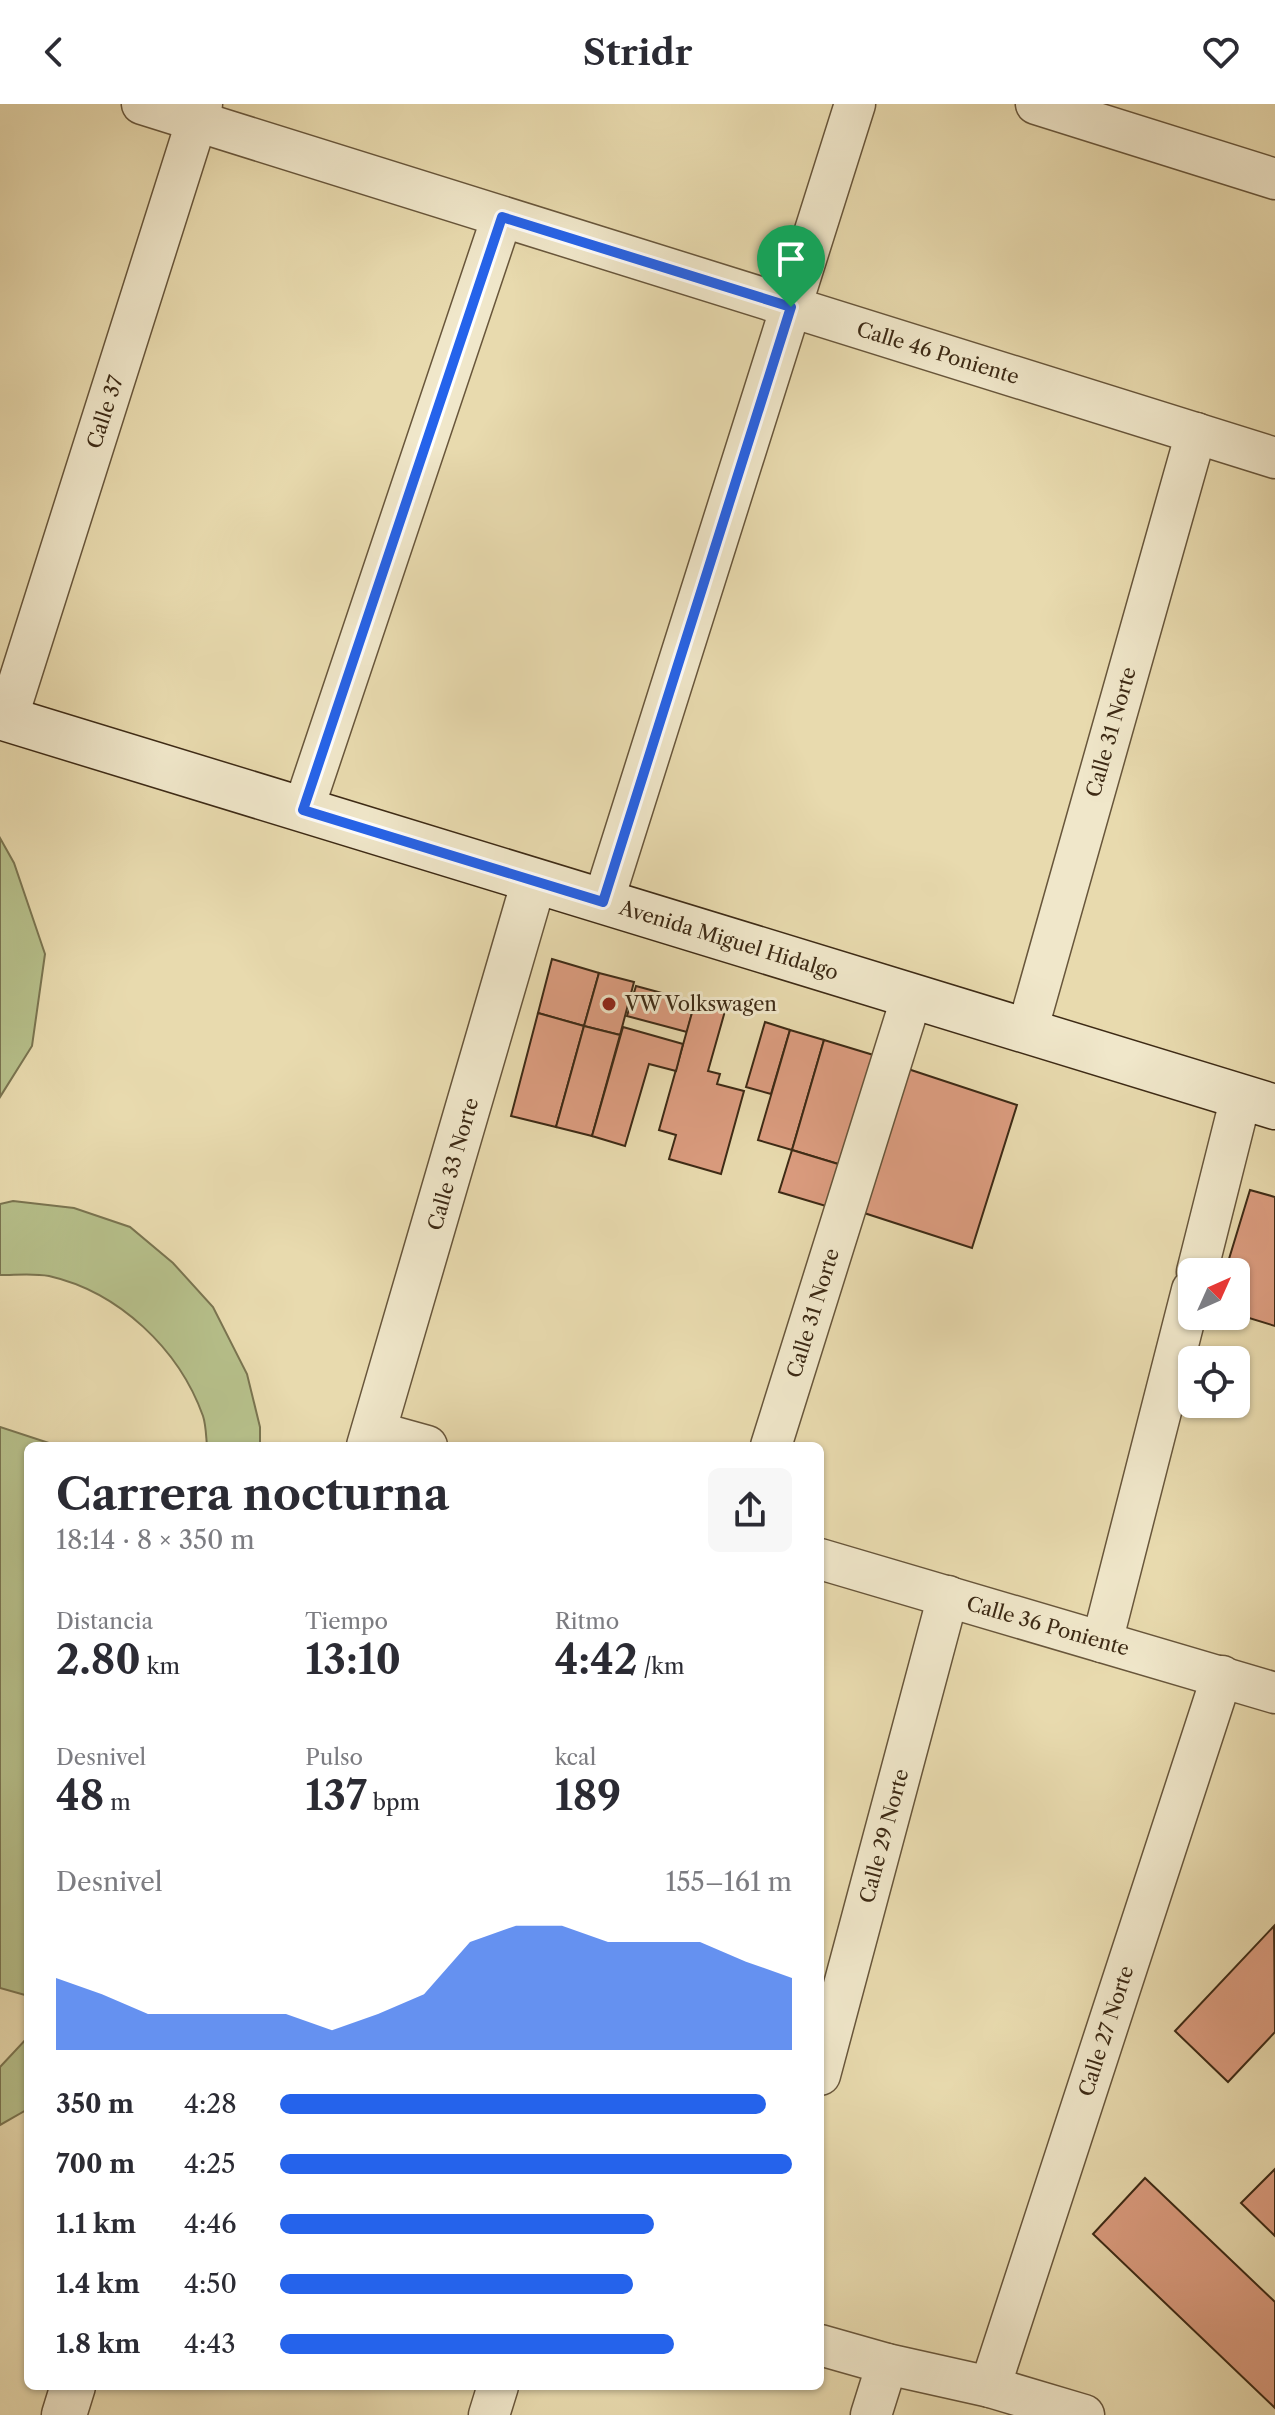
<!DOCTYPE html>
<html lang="es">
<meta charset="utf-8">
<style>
:root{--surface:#fff;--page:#f7f7f7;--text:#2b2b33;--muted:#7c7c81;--accent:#2563eb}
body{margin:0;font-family:"Libre Caslon Text",serif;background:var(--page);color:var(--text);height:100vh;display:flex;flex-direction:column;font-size:30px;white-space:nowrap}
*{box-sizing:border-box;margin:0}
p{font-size:26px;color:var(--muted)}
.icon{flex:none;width:44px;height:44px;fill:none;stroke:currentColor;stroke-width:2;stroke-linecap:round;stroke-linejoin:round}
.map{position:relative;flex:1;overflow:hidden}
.details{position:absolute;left:24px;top:1338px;width:800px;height:948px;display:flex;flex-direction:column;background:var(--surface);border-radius:12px;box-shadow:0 2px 6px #0004}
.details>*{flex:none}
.needle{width:52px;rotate:45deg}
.fabs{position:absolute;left:1178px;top:1154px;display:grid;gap:16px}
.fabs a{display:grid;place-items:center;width:72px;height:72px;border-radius:12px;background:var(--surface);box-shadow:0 2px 6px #0004;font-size:40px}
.pin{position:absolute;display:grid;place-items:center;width:68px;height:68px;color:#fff;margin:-82px -34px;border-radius:50% 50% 50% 0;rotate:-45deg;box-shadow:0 0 8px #0007}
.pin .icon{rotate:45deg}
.round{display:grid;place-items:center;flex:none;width:84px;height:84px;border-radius:12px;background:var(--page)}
.summary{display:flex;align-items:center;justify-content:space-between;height:136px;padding:0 32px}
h1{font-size:44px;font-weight:800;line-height:60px}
.metrics{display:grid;grid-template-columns:repeat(3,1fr);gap:12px;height:136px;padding:8px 32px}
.metrics div{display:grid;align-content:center}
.metrics b{font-size:40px;font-weight:800}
.metrics small{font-size:22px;font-weight:400}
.metrics p{font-size:22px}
.chart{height:224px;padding:16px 32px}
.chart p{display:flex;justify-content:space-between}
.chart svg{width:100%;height:144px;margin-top:8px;fill:var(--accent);opacity:.7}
ul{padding:0 32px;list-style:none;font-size:26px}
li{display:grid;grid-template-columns:128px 96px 1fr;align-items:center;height:60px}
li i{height:20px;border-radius:10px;background:var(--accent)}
header{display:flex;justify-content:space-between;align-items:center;height:104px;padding:0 32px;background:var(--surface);font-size:36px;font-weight:800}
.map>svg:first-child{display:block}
.pitch{fill:#b6bf8a;stroke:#7a7450;stroke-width:2}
.building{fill:#db9c7f;stroke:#3d2a15;stroke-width:2}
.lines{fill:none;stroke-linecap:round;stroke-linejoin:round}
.minor-casing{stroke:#68563b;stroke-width:43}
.tertiary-casing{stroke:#68563b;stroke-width:47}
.secondary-casing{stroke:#3d2a15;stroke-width:47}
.minor{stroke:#f0e7ca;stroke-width:40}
.tertiary{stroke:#f0e7ca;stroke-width:44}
.secondary{stroke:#f0e7ca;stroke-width:44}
.route-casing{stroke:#fff;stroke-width:16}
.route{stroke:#2563eb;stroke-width:10}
.poi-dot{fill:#8f2418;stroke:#f0e7ca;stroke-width:3}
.labels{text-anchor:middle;stroke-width:6;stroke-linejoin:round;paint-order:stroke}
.street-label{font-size:20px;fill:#3d2a15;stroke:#f0e7ca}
.poi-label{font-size:20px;fill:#3d2a15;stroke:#f0e7ca;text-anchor:start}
</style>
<header><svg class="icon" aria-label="back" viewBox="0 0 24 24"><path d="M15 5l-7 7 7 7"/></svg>Stridr<svg class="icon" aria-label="heart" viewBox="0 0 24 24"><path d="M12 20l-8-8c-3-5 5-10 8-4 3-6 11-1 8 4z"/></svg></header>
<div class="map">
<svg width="1275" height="2311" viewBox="0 0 1275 2311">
<rect width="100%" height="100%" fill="#e8daae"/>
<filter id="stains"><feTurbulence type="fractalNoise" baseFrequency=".0025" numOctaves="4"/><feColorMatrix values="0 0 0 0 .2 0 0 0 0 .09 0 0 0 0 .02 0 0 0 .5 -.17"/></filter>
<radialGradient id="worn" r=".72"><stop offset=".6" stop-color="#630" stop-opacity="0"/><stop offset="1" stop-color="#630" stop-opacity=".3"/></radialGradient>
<g class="pitch">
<path d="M0,734L14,759L45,850L32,942L0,993Z"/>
<path d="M13,1097L74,1104L130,1123L173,1159L213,1203L247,1270L260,1323V1342H207C206,1332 206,1321 203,1312C179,1245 119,1188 49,1172C34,1169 16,1171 0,1171V1100Z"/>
<path d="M0,1323L58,1342H28V1881L25,1891L0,1884Z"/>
<path d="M28,1933V2005L0,2021V1963Z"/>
</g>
<g class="building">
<path d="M552,855L599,869L584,922L538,909Z"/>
<path d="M599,869L634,878L620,931L584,922Z"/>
<path d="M636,882L695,898L687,928L627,912Z"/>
<path d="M695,898L725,907L708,967L720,970L717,980L744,987L721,1070L669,1055L676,1031L659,1026Z"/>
<path d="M538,909L584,922L556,1023L511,1012Z"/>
<path d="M765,918L790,926L771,990L746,983Z"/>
<path d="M584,922L620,931L592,1032L556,1023Z"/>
<path d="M623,923L683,940L676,967L649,960L625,1042L592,1032Z"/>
<path d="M790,926L824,936L792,1046L758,1036Z"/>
<path d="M824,936L880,953L848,1063L792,1046Z"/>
<path d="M905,964L1017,1001L972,1144L858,1107Z"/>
<path d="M792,1046L848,1063L836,1105L779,1088Z"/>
<path d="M1250,1086L1275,1093V1222L1236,1210V1168H1225Z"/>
<path d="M1274,1822L1275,1928L1228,1978L1175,1927Z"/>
<path d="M1275,2065V2132L1241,2099Z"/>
<path d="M1145,2074L1275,2198V2304L1093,2130Z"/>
</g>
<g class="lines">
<defs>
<g id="minor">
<path d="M142,0L1275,354"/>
<path d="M1036,0L1275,75"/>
<path d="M7,615L202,0"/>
<path d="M303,706L502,113"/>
<path d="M603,798L855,0"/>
<path d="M1027,927L1196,329"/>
<path d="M1197,1168L1241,993"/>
<path d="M373,1327L427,1342"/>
<path d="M771,1342L912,892"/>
<path d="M820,1455L1275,1589"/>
<path d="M1102,1538L1192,1186"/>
<path d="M820,1971L948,1492"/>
<path d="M820,2241L887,2260L990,2283L1084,2311"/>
<path d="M990,2283L1222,1572"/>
<path d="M489,2311L498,2282"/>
<path d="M871,2311L887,2260"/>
</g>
<g id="tertiary">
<path d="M369,1342L534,777"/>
<path d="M64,2311L73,2282"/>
</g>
<path id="secondary" d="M0,613L1275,1003"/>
</defs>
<use href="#minor" class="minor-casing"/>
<use href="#tertiary" class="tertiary-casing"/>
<use href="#secondary" class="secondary-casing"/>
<use href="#minor" class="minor"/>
<use href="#tertiary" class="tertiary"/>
<use href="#secondary" class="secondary"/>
</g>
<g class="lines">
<defs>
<path id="route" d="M502,113L791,203L603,798L303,706Z"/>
</defs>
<use href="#route" class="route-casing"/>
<use href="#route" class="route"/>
</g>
<circle class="poi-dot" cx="609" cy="900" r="8"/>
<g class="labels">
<g class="street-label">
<text transform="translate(938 249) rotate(17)" y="7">Calle 46 Poniente</text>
<text transform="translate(105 308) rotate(-72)" y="7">Calle 37</text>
<text transform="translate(1111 628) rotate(-74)" y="7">Calle 31 Norte</text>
<text transform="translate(729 836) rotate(17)" y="7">Avenida Miguel Hidalgo</text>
<text transform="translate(453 1060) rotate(-74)" y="7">Calle 33 Norte</text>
<text transform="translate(813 1209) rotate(-73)" y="7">Calle 31 Norte</text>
<text transform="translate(1048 1522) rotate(16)" y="7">Calle 36 Poniente</text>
<text transform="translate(884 1732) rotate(-75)" y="7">Calle 29 Norte</text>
<text transform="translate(1106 1927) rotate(-72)" y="7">Calle 27 Norte</text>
</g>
<g class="poi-label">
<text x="625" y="907">VW Volkswagen</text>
</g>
</g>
<rect width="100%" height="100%" filter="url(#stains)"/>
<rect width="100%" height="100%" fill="url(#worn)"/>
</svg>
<div class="fabs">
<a><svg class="needle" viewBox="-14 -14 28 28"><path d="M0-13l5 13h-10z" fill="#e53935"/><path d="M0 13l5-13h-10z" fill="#7c7c81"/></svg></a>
<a><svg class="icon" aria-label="locate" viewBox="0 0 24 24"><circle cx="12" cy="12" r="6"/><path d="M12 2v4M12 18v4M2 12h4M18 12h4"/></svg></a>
</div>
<div class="pin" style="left:791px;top:203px;background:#1e9e55"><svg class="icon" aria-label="arrive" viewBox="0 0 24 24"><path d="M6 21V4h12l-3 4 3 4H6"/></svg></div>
<section class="details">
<div class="summary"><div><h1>Carrera nocturna</h1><p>18:14 · 8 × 350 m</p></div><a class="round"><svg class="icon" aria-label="share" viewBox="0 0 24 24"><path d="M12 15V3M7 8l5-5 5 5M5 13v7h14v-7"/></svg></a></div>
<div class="metrics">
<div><p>Distancia</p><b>2.80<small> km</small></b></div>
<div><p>Tiempo</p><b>13:10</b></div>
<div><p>Ritmo</p><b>4:42<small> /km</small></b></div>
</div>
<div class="metrics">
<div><p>Desnivel</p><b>48<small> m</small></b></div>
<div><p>Pulso</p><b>137<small> bpm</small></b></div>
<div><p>kcal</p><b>189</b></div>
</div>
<div class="chart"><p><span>Desnivel</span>155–161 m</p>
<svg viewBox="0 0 160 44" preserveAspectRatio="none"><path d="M0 44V22L10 27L20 33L30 33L40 33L50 33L60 38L70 33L80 27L90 11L100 6L110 6L120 11L130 11L140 11L150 17L160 22V44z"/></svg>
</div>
<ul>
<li><b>350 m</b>4:28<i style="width:95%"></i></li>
<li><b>700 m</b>4:25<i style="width:100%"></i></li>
<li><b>1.1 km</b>4:46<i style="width:73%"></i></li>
<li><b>1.4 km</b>4:50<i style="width:69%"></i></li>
<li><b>1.8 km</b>4:43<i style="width:77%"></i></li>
</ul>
</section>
</div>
